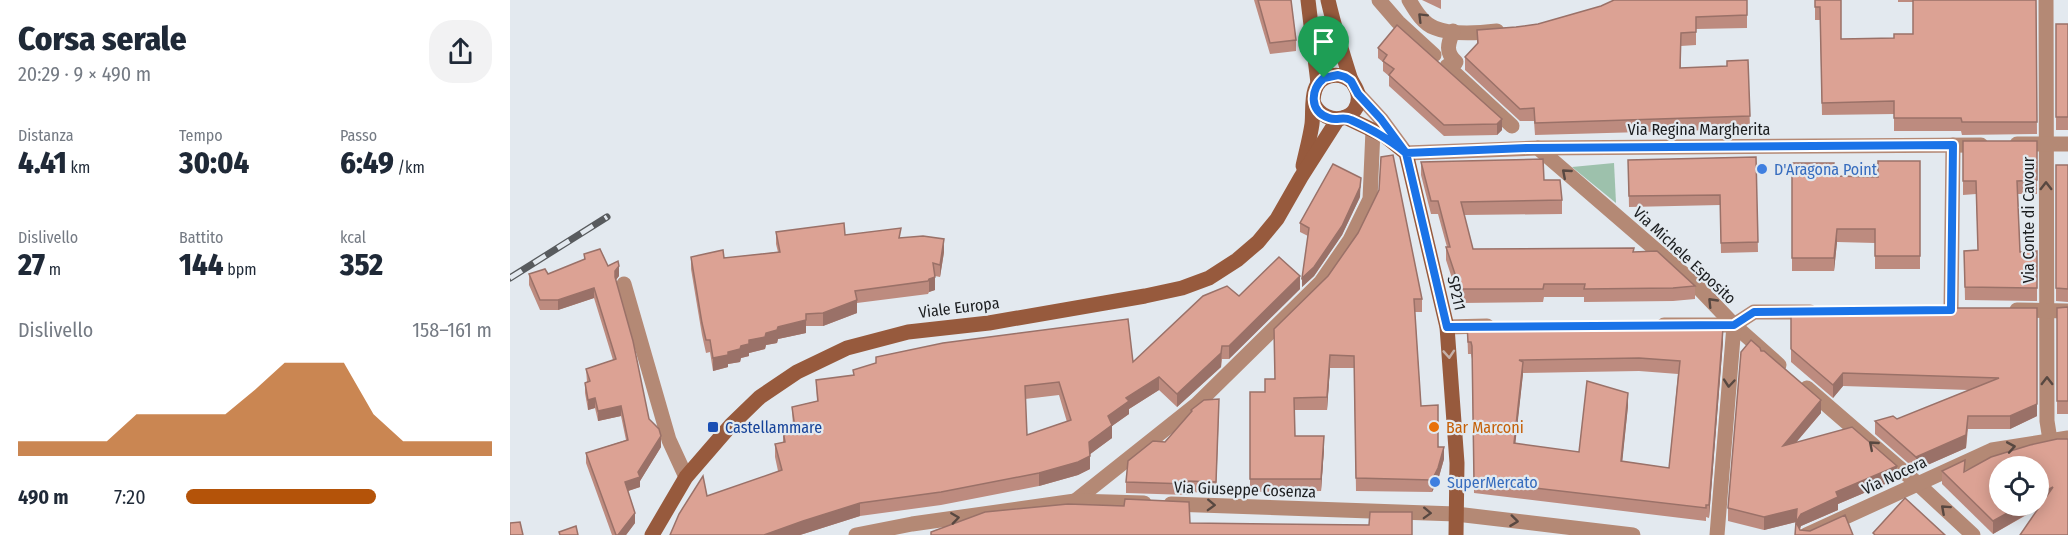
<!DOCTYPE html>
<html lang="it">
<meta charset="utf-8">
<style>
:root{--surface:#fff;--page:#f2f2f3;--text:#1f2937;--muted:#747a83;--accent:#b45309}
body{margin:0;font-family:"Fira Sans Condensed",sans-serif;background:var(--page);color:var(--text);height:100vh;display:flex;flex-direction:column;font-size:22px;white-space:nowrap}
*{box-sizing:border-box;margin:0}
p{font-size:20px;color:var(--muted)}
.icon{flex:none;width:33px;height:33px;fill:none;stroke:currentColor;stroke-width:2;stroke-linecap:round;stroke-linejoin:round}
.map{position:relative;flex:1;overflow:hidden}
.side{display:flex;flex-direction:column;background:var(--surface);width:510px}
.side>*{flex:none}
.fabs{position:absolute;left:1479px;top:456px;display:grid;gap:12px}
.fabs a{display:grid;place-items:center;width:60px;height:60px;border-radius:50%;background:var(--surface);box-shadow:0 3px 15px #0003;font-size:30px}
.pin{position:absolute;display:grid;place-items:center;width:51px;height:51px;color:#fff;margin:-62px -26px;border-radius:50% 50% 50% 0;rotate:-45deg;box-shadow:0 0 6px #0007}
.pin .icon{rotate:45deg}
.round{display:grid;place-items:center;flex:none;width:63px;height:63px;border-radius:24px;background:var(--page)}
.overview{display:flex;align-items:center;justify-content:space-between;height:102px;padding:0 18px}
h1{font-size:33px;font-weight:800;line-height:45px}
.figures{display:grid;grid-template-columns:repeat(3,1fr);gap:9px;height:102px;padding:6px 18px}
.figures div{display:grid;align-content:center}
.figures b{font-size:30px;font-weight:800}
.figures small{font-size:16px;font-weight:400}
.figures p{font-size:16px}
.chart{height:168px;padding:12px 18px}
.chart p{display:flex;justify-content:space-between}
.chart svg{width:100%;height:108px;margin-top:6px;fill:var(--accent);opacity:.7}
ul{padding:0 18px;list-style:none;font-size:20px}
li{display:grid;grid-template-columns:96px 72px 1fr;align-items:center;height:45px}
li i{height:15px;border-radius:8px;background:var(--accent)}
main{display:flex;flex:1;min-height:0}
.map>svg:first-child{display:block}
.green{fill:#9dc1ac}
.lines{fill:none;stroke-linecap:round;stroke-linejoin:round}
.street{stroke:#b48975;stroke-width:15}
.secondary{stroke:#975a3d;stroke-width:15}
.rail-casing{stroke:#585b5e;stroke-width:7}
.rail{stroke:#e3e9ef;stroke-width:4.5;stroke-dasharray:14;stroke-linecap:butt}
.wall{fill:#bd8b7f;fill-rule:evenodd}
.shaded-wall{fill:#9a7168}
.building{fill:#dca294;stroke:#9a7168;stroke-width:1.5;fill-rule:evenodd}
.oneway{stroke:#584841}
.oneway2{stroke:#c5b0a8}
.route-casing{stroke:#fff;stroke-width:12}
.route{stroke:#1a73e8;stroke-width:8}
.shop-dot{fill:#3f7fe0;stroke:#e3e9ef;stroke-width:2}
.transit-dot{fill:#1a4fb4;stroke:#e3e9ef;stroke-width:2}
.food-dot{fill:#e8710a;stroke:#e3e9ef;stroke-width:2}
.labels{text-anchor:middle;stroke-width:4.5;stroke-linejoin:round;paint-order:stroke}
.street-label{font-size:16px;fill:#1b1d1f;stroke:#e3e9ef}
.shop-label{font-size:16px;fill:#366cbe;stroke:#e3e9ef;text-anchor:start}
.transit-label{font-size:16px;fill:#164399;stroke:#e3e9ef;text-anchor:start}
.food-label{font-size:16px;fill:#c56008;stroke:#e3e9ef;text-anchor:start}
</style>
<main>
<section class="side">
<div class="overview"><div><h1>Corsa serale</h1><p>20:29 · 9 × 490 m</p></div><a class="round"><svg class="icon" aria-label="share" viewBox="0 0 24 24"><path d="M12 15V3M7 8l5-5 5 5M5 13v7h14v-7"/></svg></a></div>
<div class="figures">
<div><p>Distanza</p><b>4.41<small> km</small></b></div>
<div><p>Tempo</p><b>30:04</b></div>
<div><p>Passo</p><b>6:49<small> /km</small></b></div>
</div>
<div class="figures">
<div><p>Dislivello</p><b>27<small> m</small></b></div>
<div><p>Battito</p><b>144<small> bpm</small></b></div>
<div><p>kcal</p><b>352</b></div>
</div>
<div class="chart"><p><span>Dislivello</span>158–161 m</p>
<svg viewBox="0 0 160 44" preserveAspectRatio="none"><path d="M0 44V38L10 38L20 38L30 38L40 27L50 27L60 27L70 27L80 17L90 6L100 6L110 6L120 27L130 38L140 38L150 38L160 38V44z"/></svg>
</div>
<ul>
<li><b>490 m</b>7:20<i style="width:62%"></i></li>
</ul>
</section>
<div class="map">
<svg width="1558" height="535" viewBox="0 0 1558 535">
<rect width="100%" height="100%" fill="#e3e9ef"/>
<path class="green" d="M1104,163L1106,203L1062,167Z"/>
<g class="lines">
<g class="street">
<path d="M869,0L888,22L924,55"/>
<path d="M899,0C905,10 913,24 925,28C941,35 969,33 987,31"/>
<path d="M1536,0L1537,421L1540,440"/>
<path d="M937,66L1002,126"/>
<path d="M940,69L946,62C935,52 938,44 943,31"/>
<path d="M848,94L871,119L896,153L1028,148L1471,145"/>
<path d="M1507,144H1558"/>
<path d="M1028,148L1183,282L1224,325L1269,365"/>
<path d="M114,284L159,440L176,477"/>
<path d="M1441,310L1443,145"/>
<path d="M1507,310L1558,311"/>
<path d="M1154,325H1224L1244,312H1300"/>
<path d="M937,327L977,326"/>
<path d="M1297,388L1408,484L1463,535"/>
<path d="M565,501L687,404L811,282L840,240L860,199L863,130"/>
<path d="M661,504L946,514L1123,535"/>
<path d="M346,535L402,524L565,501L634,503"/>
<path d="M1207,535L1224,325"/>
<path d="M1296,535L1482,450L1558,438"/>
</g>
<g class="secondary">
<path d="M798,0L808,83"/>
<path d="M804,104C816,128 852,121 848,94C847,88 842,83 840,77C832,52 824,26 818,0"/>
<path d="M835,117L875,136L896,153L937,327L947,463L946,535"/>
<path d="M793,166C796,152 800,138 802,124C804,108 798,81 820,76C828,74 835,76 841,81"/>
<path d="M142,535L176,477L221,425L250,397L287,372L337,348L398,332L479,323L635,296L672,288L699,278L727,260L748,242L767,219L791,177L828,119"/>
</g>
<defs>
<path id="rail" d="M0,278L97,217"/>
</defs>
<use href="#rail" class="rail-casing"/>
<use href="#rail" class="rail"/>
</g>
<g class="wall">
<path d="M744,0H781L786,40V51L760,54Z"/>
<path d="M912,0H931V9Z"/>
<path d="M1237,0V28L1186,29V45L1171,46V68L1217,66L1238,60L1240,129L1025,135L1024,121H1010L955,70V57L967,45V30L1006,27L1028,24L1091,6Z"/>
<path d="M1305,0L1331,39L1384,38L1403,34V2H1388V0H1526L1527,134L1452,135L1451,131H1384V114L1312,115L1310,20H1305Z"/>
<rect x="1546" y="24" width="12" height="106"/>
<path d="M868,48L992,119V130L987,135L934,136L879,86V76L873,71V62L868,58Z"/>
<path d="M1453,141H1527V194H1508L1510,252L1527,251V301L1455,300L1454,251L1468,250L1466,194L1453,195Z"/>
<path d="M1246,157L1248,252L1211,253L1210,205L1119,207L1118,160Z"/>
<path d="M1410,161V269H1365V243L1327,242L1324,271H1282V163L1324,176L1368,177Z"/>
<path d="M911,162L1034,180L1052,200V214L954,215L963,249L1124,252L1185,286V299L1163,301L1074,302V297H1034L1033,302L950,303L936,260V247H937L928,214H921L911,175Z"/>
<path d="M1546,165H1558V302L1546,301Z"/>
<path d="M850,197L832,235L804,276L792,287L798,236L790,232V223Z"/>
<path d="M266,232L391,238L434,252L430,277L425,276V290L419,292L418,294L347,303V313L313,326H296V333L268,339L267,343L256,345L255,349L239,353V356L231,358L230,362L218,364V367L203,371L200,352L196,353L192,335L181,269V257L214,258L268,252L266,244Z"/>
<path d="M74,254L98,266L109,276L106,280L139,419L151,447L130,481V487L118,491L125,523L116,535H102L76,463V453L116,440L111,416L88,421L85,408L78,410L75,393V383L77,382L76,369L103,360L84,298L48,310H30L19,285V274H38L74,260Z"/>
<path d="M818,276L912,299V312H905L911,406L934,459L928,480L922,492L846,491L844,368H820L817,410H785V436L814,449L811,491L740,492V392H755L764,379Z"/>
<path d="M790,289L719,359H712L711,367L667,407L649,390L619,409V414L602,426V438L580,454V469L568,475L529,486L431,505L350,516L290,535H160L268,471L265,457V444L273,443V431L283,428L282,407L307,401L306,380L623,362L729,296ZM549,395L557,422L517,435L515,399Z"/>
<path d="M1558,307V414H1547V308Z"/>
<path d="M1281,308H1527V416L1500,429H1458L1456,448L1406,470L1365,434V421L1387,419L1459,390L1333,386L1323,398L1281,362Z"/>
<path d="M957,324L1213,341L1199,518L1196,517V521L964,493L962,359L961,354H958ZM1129,371L1168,374L1159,468L1112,461L1118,406L1069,452L1005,444L1013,373Z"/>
<path d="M1251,351L1311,413L1286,442L1387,479L1328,504V510L1291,526L1290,530L1285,535L1286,522L1254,530L1218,521V508Z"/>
<path d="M681,410H709L706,493L678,492V495L616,493V482L655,442L681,412Z"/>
<path d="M1432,471L1455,472L1529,508L1483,534L1432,484Z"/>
</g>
<g class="shaded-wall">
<path d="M992,119V130L987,135V124Z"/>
<path d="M851,178L850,197L832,235L804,276L792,287V278Z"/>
<path d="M1327,229V242L1324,271V258Z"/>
<path d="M434,239V252L430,277V265Z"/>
<path d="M109,266V276L105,281V271Z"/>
<path d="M790,276V289L719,359V346Z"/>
<path d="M425,277V290L419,292V279Z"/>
<path d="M84,288V298L48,310V300Z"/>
<path d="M347,300V313L313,326V313Z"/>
<path d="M296,320V333L268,339L267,343L256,345L255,349L239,353V356L231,358L230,362L218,364V367L203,371V358L231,346L239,340L268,327Z"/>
<path d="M1213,328V341L1199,518V505Z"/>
<path d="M712,346L711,367L667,407V394Z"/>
<path d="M820,355V368L817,410V397Z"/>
<path d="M1013,362V374L1004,456V443Z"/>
<path d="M1333,373V386L1323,398V385Z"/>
<path d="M649,377V390L619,409V414L602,426V438L579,455V442L598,416L616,398Z"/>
<path d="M1118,393V406L1111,474V461Z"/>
<path d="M85,398V408L78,410V400Z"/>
<path d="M1311,400V413L1273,458V446Z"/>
<path d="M1527,404V416L1500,429V416Z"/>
<path d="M111,406V416L88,421V411Z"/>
<path d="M1458,416L1456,448L1406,470V457Z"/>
<path d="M151,436V447L130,481V487L115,492V482L128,472Z"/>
<path d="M814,436V449L811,491V479Z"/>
<path d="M934,447V459L928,480L922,492V480Z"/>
<path d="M580,456V469L568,475L529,486V473Z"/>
<path d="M1387,466V479L1328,504V510L1291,526L1286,535V522L1254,530V517L1287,509L1291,514L1326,492Z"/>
<path d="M1543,487V499L1483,534V521L1510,506H1528V495Z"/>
<path d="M350,503V516L290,535H254L293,521Z"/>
<path d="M125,513V523L116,535H108Z"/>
</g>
<g class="building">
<path d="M748,0H781L786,40L760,43Z"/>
<path d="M1104,0H1237V15L1186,17V32L1171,33L1170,68L1217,66V61L1238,60L1240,116L1025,123L1024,108L1010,109L955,57L968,43L967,30L1006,27L1028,24L1091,6Z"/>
<path d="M1305,0H1331V39L1384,38V34H1403V0H1526L1527,122H1452L1451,118H1384V101L1312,103L1310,7H1305Z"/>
<rect x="1546" y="24" width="12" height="93"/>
<path d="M887,25L992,119L987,124L934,125L879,75L884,69L873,61L877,55L868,48Z"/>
<path d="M1453,141H1527V180L1507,181L1510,252L1527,251V288L1455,287L1454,251L1468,250L1466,181H1453Z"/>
<path d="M883,155L912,299H904L911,406L928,405V447H934L928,468L922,480L846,478L844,356L820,355L817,397L784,398L785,436H814L811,479H740V392H755V379H765L764,329L818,276L848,233L869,190L871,157Z"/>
<path d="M1246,157L1248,242L1211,243L1210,195L1119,196L1118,160Z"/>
<path d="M1033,159L1034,180H1050L1052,200L951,202L963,249L1124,248L1123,252L1147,251L1185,286L1163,288L1074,289L1075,284H1034L1033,289H950L936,247H940L928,201H921L911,162Z"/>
<path d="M1368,161H1410V256H1365V229H1327L1324,258H1282V163H1324V176L1368,177Z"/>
<path d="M823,164L851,178L850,187L832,226L804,267L792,278L799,228L790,223Z"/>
<path d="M1546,165H1558V289L1546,288Z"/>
<path d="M334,223L335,235L391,228L389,238L413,236L434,239L430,265L423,263L425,277L419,279L418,281L345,291L347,300L313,313L296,314V320L268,327L267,330L256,333L255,337L239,340V344L231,346L230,349L218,352V355L203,358L200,340H196L192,323L181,257L213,250L214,258L270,252L266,232Z"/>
<path d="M90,249L98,266L108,261L109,266L105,271V277L123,341L139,419L149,429L151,436L128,472L130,477L115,482L125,513L108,535H106L76,453L118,440L111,406L88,411L85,398L78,400L75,383L80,381L76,369L106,359L84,288L48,300H30L19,274L35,269L38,274L75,259L74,254Z"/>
<path d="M769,257L790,276L719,346H712L711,353L667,394L649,377L616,398L619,401L598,416L602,425L579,442L580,456L568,462L529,473L431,492L350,503L293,521L254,535H160L169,514L193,476L197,496L272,470L265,444L275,442L273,431L285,428L282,407L308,401L306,380L344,375L343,370L366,363V357L433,343L618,319L623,362L693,296L717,286L729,296ZM549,382L561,420L517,435L515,386Z"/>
<path d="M1558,307V401H1547V308Z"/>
<path d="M1281,308H1527V404L1500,416H1458L1456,435L1406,457L1365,421L1383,416L1387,419L1489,378L1333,373L1323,385L1281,349Z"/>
<path d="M1139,323L1213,328L1199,505H1196V508L964,481L962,346L961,342H958L957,324ZM1129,358L1170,361L1159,468L1111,461L1118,393L1077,381L1069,452L1004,443L1013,362L1009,360Z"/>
<path d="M1241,340L1250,348L1251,351H1254L1311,400L1273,446L1342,427L1387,466L1326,492L1328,497L1291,514L1286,522L1290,530L1300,531L1335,515L1343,535H1285L1287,509L1254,517L1218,508L1231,352Z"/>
<path d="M709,399L706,482L678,481V484L616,482L618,461L643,441L655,442L682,411L681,410L694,400Z"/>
<path d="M1547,439H1558V535H1510L1543,487L1528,495V466H1490V506H1510L1483,521L1432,471L1455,460L1454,472L1481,457L1520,445Z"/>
<path d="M1395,498L1435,535H1365L1363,533Z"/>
<path d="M615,499L679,502L680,523L859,525L860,512H902V535H421V532L475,512L558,504L614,506Z"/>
<path d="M10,522L13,535H0V523Z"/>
<path d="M66,526L68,535H50L49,532Z"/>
</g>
<defs><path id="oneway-chevron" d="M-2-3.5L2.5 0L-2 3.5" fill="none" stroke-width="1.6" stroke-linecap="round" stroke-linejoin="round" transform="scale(1.5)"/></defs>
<g class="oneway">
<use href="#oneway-chevron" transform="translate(912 17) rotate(-135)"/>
<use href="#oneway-chevron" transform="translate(1056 173) rotate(-139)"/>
<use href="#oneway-chevron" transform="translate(1536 186) rotate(-90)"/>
<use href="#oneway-chevron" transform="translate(1202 302) rotate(-134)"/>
<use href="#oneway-chevron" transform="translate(1537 381) rotate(-90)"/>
<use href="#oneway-chevron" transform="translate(1219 383) rotate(95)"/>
<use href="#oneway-chevron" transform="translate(1363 445) rotate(-139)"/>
<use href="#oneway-chevron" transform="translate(1501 447) rotate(-10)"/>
<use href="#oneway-chevron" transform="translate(701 505) rotate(2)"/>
<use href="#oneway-chevron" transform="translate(1435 509) rotate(-138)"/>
<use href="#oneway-chevron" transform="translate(917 513) rotate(2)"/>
<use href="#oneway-chevron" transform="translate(445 518) rotate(-8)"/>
<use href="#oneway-chevron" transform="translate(1004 521) rotate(7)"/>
</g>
<use class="oneway2" href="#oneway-chevron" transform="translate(939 354) rotate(86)"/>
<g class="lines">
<defs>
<path id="route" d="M814,78L828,75L835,77L841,81L848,94L871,119L896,153L937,327L1224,325L1244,312L1441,310L1443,145L1017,148L896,153C877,138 863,130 841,120C833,116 827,121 819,118C799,112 800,89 814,78"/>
</defs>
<use href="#route" class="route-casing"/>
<use href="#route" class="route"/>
</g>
<g class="shop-dot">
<circle cx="1252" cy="169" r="6"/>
<circle cx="925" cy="482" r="6"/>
</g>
<rect class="transit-dot" x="197" y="421" width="12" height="12" rx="3"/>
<circle class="food-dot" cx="924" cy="427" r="6"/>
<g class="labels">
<g class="street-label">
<text x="1189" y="135">Via Regina Margherita</text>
<text transform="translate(1518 220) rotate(-90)" y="6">Via Conte di Cavour</text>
<text transform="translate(1175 255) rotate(43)" y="6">Via Michele Esposito</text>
<text transform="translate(947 293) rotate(77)" y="6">SP211</text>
<text transform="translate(449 307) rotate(-7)" y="6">Viale Europa</text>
<text transform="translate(1384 475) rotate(-25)" y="6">Via Nocera</text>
<text transform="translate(735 489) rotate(2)" y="6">Via Giuseppe Cosenza</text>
</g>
<g class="shop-label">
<text x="1264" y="175">D'Aragona Point</text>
<text x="937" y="488">SuperMercato</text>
</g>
<g class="transit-label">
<text x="215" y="433">Castellammare</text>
</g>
<g class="food-label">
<text x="936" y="433">Bar Marconi</text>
</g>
</g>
</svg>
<div class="fabs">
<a><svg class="icon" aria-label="locate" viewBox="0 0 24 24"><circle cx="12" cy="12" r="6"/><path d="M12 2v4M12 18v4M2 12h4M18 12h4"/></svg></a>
</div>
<div class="pin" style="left:814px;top:78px;background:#1e9e55"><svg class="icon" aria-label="arrive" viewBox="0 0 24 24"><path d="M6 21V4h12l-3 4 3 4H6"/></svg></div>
</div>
</main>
